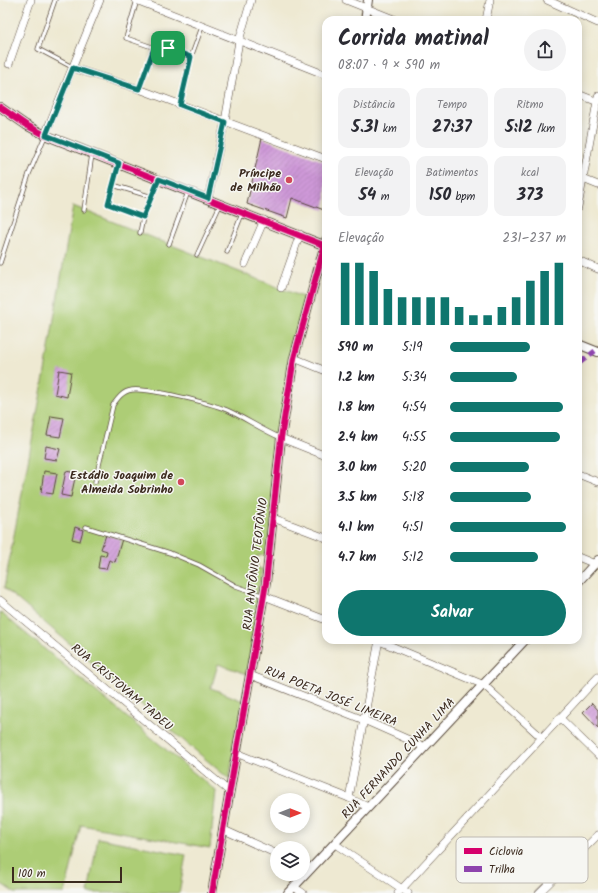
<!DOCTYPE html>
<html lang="pt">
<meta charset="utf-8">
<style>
:root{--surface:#fff;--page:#f2f2f3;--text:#2b2b33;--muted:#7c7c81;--accent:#0f766e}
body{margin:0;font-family:Kalam,sans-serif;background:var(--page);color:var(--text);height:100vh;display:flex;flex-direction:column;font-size:15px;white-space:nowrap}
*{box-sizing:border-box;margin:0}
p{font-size:13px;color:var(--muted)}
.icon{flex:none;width:22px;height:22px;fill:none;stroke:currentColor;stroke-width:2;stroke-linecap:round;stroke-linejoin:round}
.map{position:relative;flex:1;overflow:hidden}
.drawer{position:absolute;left:322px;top:16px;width:260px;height:628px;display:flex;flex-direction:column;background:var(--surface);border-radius:12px;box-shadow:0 2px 10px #0003}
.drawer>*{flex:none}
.needle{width:26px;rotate:90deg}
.controls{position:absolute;left:270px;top:793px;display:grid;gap:8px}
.controls a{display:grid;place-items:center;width:40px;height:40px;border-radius:50%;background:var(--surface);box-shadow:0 2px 10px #0003;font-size:20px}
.scale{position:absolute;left:12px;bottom:10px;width:110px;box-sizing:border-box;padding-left:4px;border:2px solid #3b2a1e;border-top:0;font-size:11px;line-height:14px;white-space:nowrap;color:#3b2a1e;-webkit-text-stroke:3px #f6f6f2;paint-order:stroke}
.pin{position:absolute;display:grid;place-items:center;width:34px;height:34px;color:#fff;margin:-17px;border-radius:8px;box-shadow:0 2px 6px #0006}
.round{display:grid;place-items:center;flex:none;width:42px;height:42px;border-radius:21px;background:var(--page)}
.summary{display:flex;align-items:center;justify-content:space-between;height:68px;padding:0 16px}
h1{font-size:22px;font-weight:800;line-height:30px}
.metrics{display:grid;grid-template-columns:repeat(3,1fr);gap:6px;height:68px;padding:4px 16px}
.metrics div{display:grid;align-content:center;border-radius:10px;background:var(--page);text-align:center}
.metrics b{font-size:17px;font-weight:800}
.metrics small{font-size:11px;font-weight:400}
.metrics p{font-size:11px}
.chart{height:112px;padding:8px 16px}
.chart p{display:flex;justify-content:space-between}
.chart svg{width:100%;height:72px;margin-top:4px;stroke:var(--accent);stroke-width:6}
.action{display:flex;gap:8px;margin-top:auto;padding:8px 16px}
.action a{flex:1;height:46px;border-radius:24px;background:var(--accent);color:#fff;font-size:16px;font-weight:800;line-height:46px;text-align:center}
ul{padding:0 16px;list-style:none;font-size:13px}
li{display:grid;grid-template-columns:64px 48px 1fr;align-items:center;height:30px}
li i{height:10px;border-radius:5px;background:var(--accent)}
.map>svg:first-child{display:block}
.green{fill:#adcd76;stroke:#747c4a}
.building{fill:url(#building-hatch)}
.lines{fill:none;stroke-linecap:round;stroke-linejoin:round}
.service-casing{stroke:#564739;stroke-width:5}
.minor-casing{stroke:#564739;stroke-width:8}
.tertiary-casing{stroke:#564739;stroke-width:10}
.service{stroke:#fff;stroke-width:3.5}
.minor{stroke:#fff;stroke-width:7}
.tertiary{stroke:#fff;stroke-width:8}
.quiet{stroke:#8e44ad;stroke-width:5;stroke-dasharray:10 5;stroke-linecap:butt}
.cycleway-casing{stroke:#f6f6f2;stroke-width:8}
.cycleway{stroke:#d6006c;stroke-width:6}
.route-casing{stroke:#fff;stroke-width:8}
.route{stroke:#0f766e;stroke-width:5}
.poi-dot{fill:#d1495b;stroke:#f6f6f2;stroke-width:1.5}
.labels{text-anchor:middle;stroke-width:3;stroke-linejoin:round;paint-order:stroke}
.poi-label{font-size:12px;font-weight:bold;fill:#3b2a1e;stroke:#f6f6f2;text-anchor:end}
.street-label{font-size:12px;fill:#3b2a1e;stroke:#f6f6f2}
.key{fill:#f6f6f2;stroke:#beb9b2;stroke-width:1}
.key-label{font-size:11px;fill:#3b2a1e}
</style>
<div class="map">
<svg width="598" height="893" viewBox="0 0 598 893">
<defs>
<pattern id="building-hatch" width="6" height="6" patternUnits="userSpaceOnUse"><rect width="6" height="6" fill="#cf99d9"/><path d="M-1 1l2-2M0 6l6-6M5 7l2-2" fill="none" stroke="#a97daf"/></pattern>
</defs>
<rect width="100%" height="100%" fill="#f6f6f2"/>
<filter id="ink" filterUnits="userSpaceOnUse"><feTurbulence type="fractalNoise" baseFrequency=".025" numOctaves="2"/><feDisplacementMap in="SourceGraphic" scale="8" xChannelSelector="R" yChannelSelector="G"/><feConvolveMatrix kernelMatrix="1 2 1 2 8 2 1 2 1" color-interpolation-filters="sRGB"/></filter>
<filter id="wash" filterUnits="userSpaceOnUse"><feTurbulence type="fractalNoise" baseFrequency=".012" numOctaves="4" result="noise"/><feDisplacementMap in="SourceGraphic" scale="16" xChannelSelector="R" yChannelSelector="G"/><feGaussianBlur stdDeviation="0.9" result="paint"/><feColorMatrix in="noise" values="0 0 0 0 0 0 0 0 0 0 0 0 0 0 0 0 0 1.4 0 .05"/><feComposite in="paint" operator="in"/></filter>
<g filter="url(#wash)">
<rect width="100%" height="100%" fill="#eee9d2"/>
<g class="green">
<path d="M73,206L305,298L282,415L268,555L257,556V567L263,570L256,597L261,601L247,674L218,664L211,688L243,701L229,779L4,588L46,366Z"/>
<path d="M0,612L216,791L210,848L81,825L65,893H15L0,883Z"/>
<path d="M98,838L186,855L179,893H88Z"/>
</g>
<g id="blocks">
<g class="building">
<path d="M262,138L326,162V200L324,210L292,198L287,218L247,204Z"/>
<path d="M59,370L71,372L67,397L55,394Z"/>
<path d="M51,416L64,418L60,437L47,435Z"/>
<path d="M46,446L60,449L57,460L44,458Z"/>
<path d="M44,471L57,473L53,494L41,492Z"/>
<path d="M66,471L76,473L71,497L61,495Z"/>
<path d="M75,527L83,530L80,541L72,539Z"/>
<path d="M106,535L122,539L115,562L109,560L106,569L98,568L100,555L106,556L107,551L101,549Z"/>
<path d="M592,703L598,710V728L583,712Z"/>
</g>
</g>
</g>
<g filter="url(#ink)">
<use href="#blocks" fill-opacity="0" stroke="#564739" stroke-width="1"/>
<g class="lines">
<defs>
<g id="service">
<path d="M55,0L38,49L72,67"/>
<path d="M137,0L126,38L155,48H167L191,57"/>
<path d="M139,89L155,48"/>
<path d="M180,105L191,57L202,27"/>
<path d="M119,164L108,204L143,217"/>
<path d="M113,185L152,197"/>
<path d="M84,210L92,154"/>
<path d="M140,233L143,217L159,179"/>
<path d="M169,244L188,192"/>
<path d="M227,252L242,214"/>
<path d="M197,255L220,205"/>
<path d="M0,263L29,174L45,136"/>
<path d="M95,482L113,405C118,398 123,391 132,390C149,388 210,403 227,410C245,418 262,430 281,438"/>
<path d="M86,527L170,553L199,565L236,586L264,596"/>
</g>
<g id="minor">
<path d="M136,0L326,75"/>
<path d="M346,0L396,20"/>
<path d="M547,0L598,23"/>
<path d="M486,20L490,0"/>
<path d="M9,64L31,0"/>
<path d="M73,68L139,89L326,159"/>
<path d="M578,94L598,102"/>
<path d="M45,135L100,0"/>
<path d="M578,177L598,185"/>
<path d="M208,198L225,121L239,41L251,0"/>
<path d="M578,207L598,96"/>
<path d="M578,260L598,269"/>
<path d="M245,264L264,220"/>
<path d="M281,288L300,234"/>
<path d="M294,358L326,371"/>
<path d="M281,438L326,456"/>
<path d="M578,474L598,482"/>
<path d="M273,518L326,538"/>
<path d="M578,557L595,564"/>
<path d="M264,596L326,620"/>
<path d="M0,600L230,792"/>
<path d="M377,640L484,685L542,738"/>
<path d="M250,675L364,720L425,747"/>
<path d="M560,718L598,755"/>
<path d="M236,753L349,798L368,807"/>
<path d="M349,798L379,640"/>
<path d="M224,830L277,854"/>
<path d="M335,844L408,893"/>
<path d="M303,865L311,868"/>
<path d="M294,887L303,893"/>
<path d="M398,893L598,677"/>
<path d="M539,893L598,835"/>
</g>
<g id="tertiary">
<path d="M365,20L368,0"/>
<path d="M0,107L26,125L45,135L326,246"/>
<path d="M578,344L598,352"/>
<path d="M578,582L598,560"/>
<path d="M212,893L266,583L281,438L294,358L326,240"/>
<path d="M288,893L525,640"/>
</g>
</defs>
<use href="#service" class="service-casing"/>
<use href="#minor" class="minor-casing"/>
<use href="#tertiary" class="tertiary-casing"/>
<use href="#service" class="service"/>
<use href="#minor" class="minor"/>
<use href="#tertiary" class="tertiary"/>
<path class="quiet" d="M578,364L595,351"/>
<defs>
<g id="cycleway">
<path d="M0,107L26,125L45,135L326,246"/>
<path d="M212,893L266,583L281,438L294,358L326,240"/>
</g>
</defs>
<use href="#cycleway" class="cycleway-casing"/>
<use href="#cycleway" class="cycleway"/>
</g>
</g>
<g class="lines" filter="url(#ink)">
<defs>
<path id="route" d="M158,47L168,48L191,57L180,105L225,122L208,198L159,179L143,217L108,204L119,163L46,135L73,68L139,89L154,48Z"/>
</defs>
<use href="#route" class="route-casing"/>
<use href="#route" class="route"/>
</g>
<g class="poi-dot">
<circle cx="289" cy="180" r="4"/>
<circle cx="181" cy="482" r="4"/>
</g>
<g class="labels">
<g class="poi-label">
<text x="281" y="177">Príncipe<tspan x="281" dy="14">de Milhão</tspan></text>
<text x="173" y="479">Estádio Joaquim de<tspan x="173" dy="14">Almeida Sobrinho</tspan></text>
</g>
<g class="street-label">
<text transform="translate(255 564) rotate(-83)" y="4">RUA ANTÔNIO TEOTÔNIO</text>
<text transform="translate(122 687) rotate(40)" y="4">RUA CRISTOVAM TADEU</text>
<text transform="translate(331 696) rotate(22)" y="4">RUA POETA JOSÉ LIMEIRA</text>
<text transform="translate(398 758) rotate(-47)" y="4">RUA FERNANDO CUNHA LIMA</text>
</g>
</g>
<rect x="456" y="837" width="132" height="46" rx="6" class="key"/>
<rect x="464" y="848" width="18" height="6" fill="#d6006c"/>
<rect x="464" y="866" width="18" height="6" fill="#8e44ad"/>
<g class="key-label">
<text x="489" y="855">Ciclovia</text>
<text x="489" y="873">Trilha</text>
</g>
</svg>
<div class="controls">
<a><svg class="needle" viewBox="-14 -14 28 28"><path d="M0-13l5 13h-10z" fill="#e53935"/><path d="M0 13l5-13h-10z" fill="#7c7c81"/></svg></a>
<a><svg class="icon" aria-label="layers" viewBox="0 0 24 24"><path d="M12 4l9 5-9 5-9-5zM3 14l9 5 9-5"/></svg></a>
</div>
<div class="scale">100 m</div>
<div class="pin" style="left:168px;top:48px;background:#1e9e55"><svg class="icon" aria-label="arrive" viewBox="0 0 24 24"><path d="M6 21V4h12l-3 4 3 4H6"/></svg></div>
<section class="drawer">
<div class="summary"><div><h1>Corrida matinal</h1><p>08:07 · 9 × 590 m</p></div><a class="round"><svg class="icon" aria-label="share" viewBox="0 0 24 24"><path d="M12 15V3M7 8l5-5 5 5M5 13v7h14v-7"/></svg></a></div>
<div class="metrics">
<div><p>Distância</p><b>5.31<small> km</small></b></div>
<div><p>Tempo</p><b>27:37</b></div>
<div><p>Ritmo</p><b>5:12<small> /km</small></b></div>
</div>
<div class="metrics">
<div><p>Elevação</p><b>54<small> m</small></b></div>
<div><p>Batimentos</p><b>150<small> bpm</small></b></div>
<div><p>kcal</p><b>373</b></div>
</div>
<div class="chart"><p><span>Elevação</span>231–237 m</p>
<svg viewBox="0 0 160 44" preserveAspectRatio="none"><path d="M5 44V6M15 44V6M25 44V11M35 44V22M45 44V27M55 44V27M65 44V27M75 44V27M85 44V33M95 44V38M105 44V38M115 44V33M125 44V27M135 44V17M145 44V11M155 44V6"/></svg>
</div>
<ul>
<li><b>590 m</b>5:19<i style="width:69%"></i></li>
<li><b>1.2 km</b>5:34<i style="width:58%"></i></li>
<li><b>1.8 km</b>4:54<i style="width:97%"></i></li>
<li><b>2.4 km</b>4:55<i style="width:95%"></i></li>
<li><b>3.0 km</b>5:20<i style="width:68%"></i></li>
<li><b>3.5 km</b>5:18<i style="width:70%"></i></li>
<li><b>4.1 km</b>4:51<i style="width:100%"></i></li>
<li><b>4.7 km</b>5:12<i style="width:76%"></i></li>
</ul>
<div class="action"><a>Salvar</a></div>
</section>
</div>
